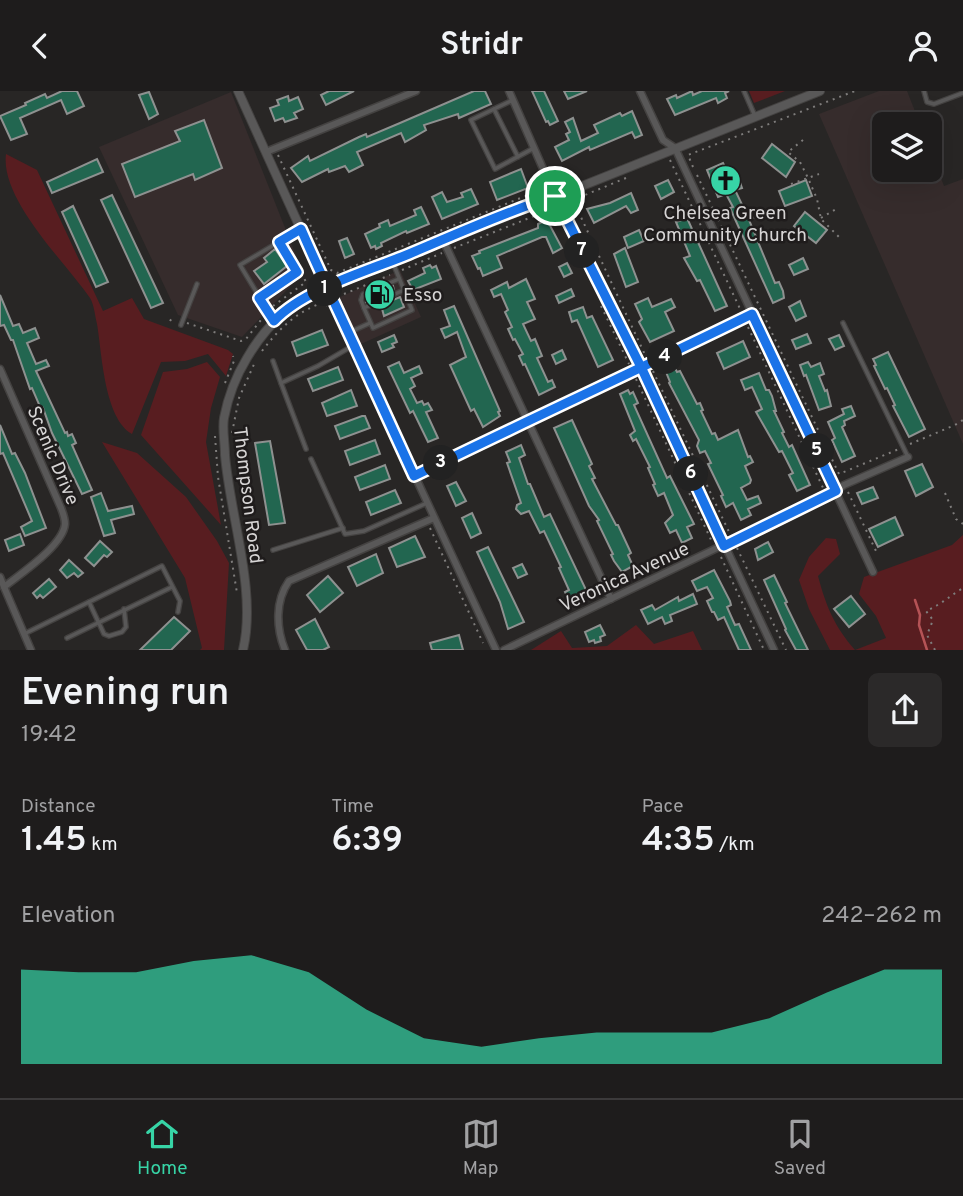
<!DOCTYPE html>
<meta charset="utf-8">
<style>
:root{--surface:#1e1c1c;--page:#2b2929;--text:#f1f3f6;--muted:#a1a1a3;--line:#3c3a3b;--accent:#37d4a6}
body{margin:0;font-family:Overpass,sans-serif;background:var(--page);color:var(--text);height:100vh;display:flex;flex-direction:column;font-size:26px;white-space:nowrap}
*{box-sizing:border-box;margin:0}
p{font-size:23px;color:var(--muted)}
.icon{flex:none;width:38px;height:38px;fill:none;stroke:currentColor;stroke-width:2;stroke-linecap:round;stroke-linejoin:round}
.map{position:relative;height:559px;overflow:hidden}
.details{display:flex;flex-direction:column;background:var(--surface);flex:1}
.details>*{flex:none}
.controls{position:absolute;left:872px;top:21px;display:grid;gap:14px}
.controls a{display:grid;place-items:center;width:70px;height:70px;border-radius:10px;background:var(--surface);box-shadow:0 7px 28px #0002,0 0 0 2px var(--line);font-size:35px}
.pin{position:absolute;display:grid;place-items:center;width:60px;height:60px;color:#fff;margin:-30px;border:4px solid #fff;border-radius:50%;box-shadow:0 2px 7px #0007}
.km{position:absolute;width:35px;height:35px;margin:-18px;border-radius:50%;background:#222;color:#fff;font-size:19px;line-height:35px;text-align:center}
.round{display:grid;place-items:center;flex:none;width:74px;height:74px;border-radius:10px;background:var(--page)}
.summary{display:flex;align-items:center;justify-content:space-between;height:119px;padding:0 21px}
h1{font-size:38px;font-weight:600;line-height:52px}
.stats{display:grid;grid-template-columns:repeat(3,1fr);gap:10px;height:119px;padding:7px 21px}
.stats div{display:grid;align-content:center}
.stats b{font-size:35px;font-weight:600}
.stats small{font-size:19px;font-weight:400}
.stats p{font-size:19px}
.chart{height:196px;padding:14px 21px}
.chart p{display:flex;justify-content:space-between}
.chart svg{width:100%;height:126px;margin-top:7px;fill:var(--accent);opacity:.7}
header{display:flex;justify-content:space-between;align-items:center;height:91px;padding:0 21px;background:var(--surface);font-size:32px;font-weight:600}
.tab-bar{display:flex;justify-content:space-around;align-items:center;height:98px;border-top:2px solid var(--line);background:var(--surface);font-size:19px;color:var(--muted)}
.tab-bar a{display:grid;justify-items:center;gap:4px}
.tab-bar .selected{color:var(--accent)}
.map>svg:first-child{display:block}
.built{fill:#362c2c}
.green{fill:#581d20}
.lines{fill:none;stroke-linecap:round;stroke-linejoin:round}
.stream{stroke:#b55356;stroke-width:2.5}
.building{fill:#226650;stroke:#8e9190;stroke-width:2}
.service-casing{stroke:#444241;stroke-width:6}
.minor-casing{stroke:#444241;stroke-width:9}
.tertiary-casing{stroke:#444241;stroke-width:10}
.path{stroke:#7f7d7c;stroke-width:2;stroke-dasharray:2 5;stroke-linecap:butt}
.service{stroke:#595858;stroke-width:3.5}
.minor{stroke:#595858;stroke-width:6}
.tertiary{stroke:#595858;stroke-width:8}
.route-casing{stroke:#fff;stroke-width:14}
.route{stroke:#1a73e8;stroke-width:9}
.labels{text-anchor:middle;stroke-width:5;stroke-linejoin:round;paint-order:stroke}
.poi-label{font-size:19px;fill:#d7d5d5;stroke:#1f1c1c}
.street-label{font-size:19px;fill:#d7d5d5;stroke:#1f1c1c}
</style>
<header><svg class="icon" aria-label="back" viewBox="0 0 24 24"><path d="M15 5l-7 7 7 7"/></svg>Stridr<svg class="icon" aria-label="person" viewBox="0 0 24 24"><circle cx="12" cy="8" r="4"/><path d="M4 21q1-7 8-7t8 7"/></svg></header>
<div class="map">
<svg width="963" height="559" viewBox="0 0 963 559">
<rect width="100%" height="100%" fill="#282625"/>
<g class="built">
<path d="M879,0H907L920,33H884V79H929V57L944,95L963,88V353L819,23Z"/>
<path d="M231,1L303,182L242,246L178,224L99,56Z"/>
<path d="M400,179L421,226L361,253L340,206Z"/>
</g>
<g class="green">
<path d="M749,0H785L754,12Z"/>
<path d="M6,63L37,79L103,220L132,207L144,228L228,259L233,263L226,285L208,263L185,270L161,271L132,343C104,327 102,262 97,233C95,225 94,213 90,207C67,173 0,109 6,63Z"/>
<path d="M207,271L220,286L211,317L206,351L221,434L141,344L163,281L187,278Z"/>
<path d="M102,351L137,362L186,406L217,450L229,472L224,559H200L202,557L185,487Z"/>
<path d="M963,444V559H830L809,518L799,489L809,466L826,447L836,448L840,463L818,485C826,515 834,535 855,559L886,547L876,525L859,503L864,486L952,454Z"/>
<path d="M636,534L654,553L693,540L702,559H531L561,540L572,557L607,555Z"/>
</g>
<g class="lines">
<path class="stream" d="M915,509L920,524L919,534L927,559"/>
</g>
<g class="building">
<path d="M62,0H77L84,15L67,23L61,9L20,27L27,43L11,49L0,25L26,14L25,12L45,3L47,7Z"/>
<path d="M329,0H354L326,14L321,4Z"/>
<path d="M474,0H485L491,13L459,27L458,23L424,34L426,39L405,51L401,42L357,61L363,74L349,81L345,75L329,81L328,78L302,91L291,77L308,65L310,70L359,46L366,43L367,46L400,32Z"/>
<path d="M532,0H544L558,30L550,34L548,30L546,31Z"/>
<path d="M564,0H587L568,8Z"/>
<path d="M692,0L693,4L702,0H729L725,2L727,7L718,12L716,7L675,24L667,8L676,4L677,7Z"/>
<path d="M149,1L158,23L149,28L139,4Z"/>
<path d="M288,5L289,10L298,6L303,18L294,22L297,27L285,31L283,27L275,30L270,17L279,14L277,9Z"/>
<path d="M632,20L642,44L635,47L632,41L590,59L589,56L562,70L555,56L569,49L566,43L570,41L565,31L573,27L581,50L598,42L594,34L620,22L622,25Z"/>
<path d="M204,29L222,77L195,89L193,83L135,106L122,73L180,50L175,40Z"/>
<path d="M772,53L795,71L786,86L762,67Z"/>
<path d="M97,68L103,81L52,102L47,91Z"/>
<path d="M723,72L728,83L736,80L742,97L735,99L745,120L748,118L753,127L749,129L775,192L779,191L783,200L784,207L773,212L730,117L733,116L726,103L718,106L707,79Z"/>
<path d="M521,78L528,97L497,109L490,91Z"/>
<path d="M668,89L674,101L661,108L655,95Z"/>
<path d="M806,89L812,105L785,115L779,100Z"/>
<path d="M471,98L478,113L442,128L432,106L442,101L447,111L463,106L461,102Z"/>
<path d="M631,102L638,119L631,122L626,115L594,132L587,118L610,112Z"/>
<path d="M112,104L163,212L151,217L101,109Z"/>
<path d="M73,115L108,191L96,196L62,121Z"/>
<path d="M421,116L429,133L407,142L406,140L381,152L382,155L376,158L375,155L371,157L365,143L380,136L379,133L388,129L390,135L416,124L414,119Z"/>
<path d="M805,121L827,139L816,152L794,135Z"/>
<path d="M687,127L727,215L715,220L700,189L697,190L684,167L690,165L676,131Z"/>
<path d="M547,129L562,157L553,162L546,146H542L497,165L502,177L483,185L480,177L478,178L472,165L480,162L479,160L538,137V133Z"/>
<path d="M639,139L644,150L628,157L624,146Z"/>
<path d="M347,147L354,163L345,167L339,150Z"/>
<path d="M625,157L638,191L626,196L614,163Z"/>
<path d="M275,158L287,175L264,193L254,180L267,171L264,167Z"/>
<path d="M803,167L808,178L794,184L789,174Z"/>
<path d="M567,172L572,182L564,186L559,176Z"/>
<path d="M430,174L432,177L436,175L441,188L413,199L408,190L425,182L423,177Z"/>
<path d="M526,188L535,208L527,211L535,228L523,233L531,250L535,248L542,265L537,267L548,291L552,289L555,296L539,304L525,273L523,274L519,265L523,263L515,248L513,249L508,238L512,236L505,221L508,219L501,203L494,206L491,199L507,191L509,197Z"/>
<path d="M393,195L394,199L366,211L367,206Z"/>
<path d="M571,198L574,205L559,212L556,205Z"/>
<path d="M0,204L13,235L19,233L23,242L35,237L39,247L27,252L36,273L46,269L49,275L36,280L65,342L67,341L68,345L72,343L76,352L72,354L92,399L82,403L52,342L43,317L41,318L32,297L30,298L13,249H11L4,234L0,235Z"/>
<path d="M400,206L404,216L384,225L381,214Z"/>
<path d="M648,207L652,216L671,208L675,216L665,221L674,240L650,251L639,231L642,228L635,213Z"/>
<path d="M800,210L806,225L796,230L789,216Z"/>
<path d="M454,215L500,320L498,321L500,325L483,336L474,318L471,320L450,274L466,266L457,241L445,247L441,238L450,235L444,219Z"/>
<path d="M583,216L587,227L592,225L613,269L598,276L577,229L572,231L569,221Z"/>
<path d="M322,239L328,254L297,265L292,251Z"/>
<path d="M807,243L811,252L796,258L792,249Z"/>
<path d="M394,244L397,251L392,253L394,256L382,261L378,251Z"/>
<path d="M839,244L844,255L835,259L829,248Z"/>
<path d="M743,250L750,266L724,278L717,262Z"/>
<path d="M562,259L566,268L556,273L552,264Z"/>
<path d="M888,261L925,338L909,346L893,315L895,314L887,297L885,298L874,275L876,274L873,268Z"/>
<path d="M399,271L404,282L419,275L422,282L411,287L415,295L410,298L417,312L422,310L424,314L428,312L432,319L426,321L438,347L428,351L413,320L410,322L388,276Z"/>
<path d="M808,271L811,276L820,272L824,283L819,285L825,300L827,299L831,315L819,319L806,284L804,285L800,274Z"/>
<path d="M338,276L343,289L313,300L308,288Z"/>
<path d="M675,277L677,281L680,280L697,313L700,312L703,319L701,320L712,343L715,342L718,349L738,339L748,366L750,365L753,371L745,375L751,389L750,392L741,397L747,409L758,405L761,412L748,418L751,424L741,429L733,412L726,416L721,405L723,404L708,373L711,372L705,360L700,362L697,355L699,349L669,292L670,291L666,281Z"/>
<path d="M759,282L766,299H769L772,305L776,320H774L784,341L782,342L789,356L792,354L810,394L797,400L789,384L793,382L782,360L779,361L756,321L762,318L752,296L745,299L741,289Z"/>
<path d="M351,299L357,315L327,325L322,312Z"/>
<path d="M628,299L630,303L633,301L638,312L634,314L667,387L670,385L694,433L687,436L692,447L682,452L676,439L670,442L665,432L673,424L664,402L658,405L653,394L655,393L648,377L650,376L636,348L633,350L630,344L635,340L620,303Z"/>
<path d="M851,315L855,325L844,330L845,334L842,336L855,365L842,371L832,349L835,347L828,331L844,323L842,318Z"/>
<path d="M362,325H365L370,337L340,348L335,335Z"/>
<path d="M572,329L592,373L589,375L595,387L592,388L616,434H618L631,462L628,464L633,475L622,481L614,470L611,464L613,463L597,430L599,429L589,415L554,337Z"/>
<path d="M0,334L12,363L15,362L25,382L46,437L25,445L21,436L32,430L3,362L0,363Z"/>
<path d="M375,349L380,363L350,374L345,360Z"/>
<path d="M270,350L285,432L269,434L255,352Z"/>
<path d="M521,354L525,364L519,367L528,393H530L544,426L550,423L587,501L569,509L565,501L569,499L559,477L561,476L544,440L540,442L529,420L521,423L516,418L517,414L521,412L507,372L510,371L506,361Z"/>
<path d="M922,373L933,396L916,405L905,380Z"/>
<path d="M385,374L390,388L360,399L355,386Z"/>
<path d="M456,391L466,410L456,415L447,395Z"/>
<path d="M873,396L878,407L862,413L857,402Z"/>
<path d="M395,399L401,412L371,424L366,411Z"/>
<path d="M101,402L108,420L132,415L134,423L111,429L115,442L104,445L91,406Z"/>
<path d="M472,422L481,442L471,447L462,427Z"/>
<path d="M895,426L903,444L878,456L869,438Z"/>
<path d="M20,443L24,454L9,460L5,449Z"/>
<path d="M415,445L425,466L397,476L389,457Z"/>
<path d="M100,450L112,461L107,466L104,464L94,475L85,467Z"/>
<path d="M768,451L773,461L758,469L755,458Z"/>
<path d="M488,456L524,531L508,538L500,511L477,461Z"/>
<path d="M376,463L383,482L357,495L348,476Z"/>
<path d="M69,469L83,482L78,486L74,482L67,487L60,479Z"/>
<path d="M522,473L527,483L518,487L513,477Z"/>
<path d="M714,479L730,510L731,514L727,516L735,534L739,533L751,559H739L724,526L718,529L714,521H712L707,510L713,507L707,496L697,500L692,490Z"/>
<path d="M774,484L787,511L785,512L808,559H796L785,539L786,538L764,489Z"/>
<path d="M328,485L343,502L320,521L307,504Z"/>
<path d="M49,488L56,496L43,507L40,504L37,507L33,502Z"/>
<path d="M693,503L697,513L670,524L672,530L665,533L662,526L648,533L641,519L652,514L655,519L678,506L679,510Z"/>
<path d="M851,505L865,523L849,536L834,518Z"/>
<path d="M174,526L190,540L171,559H140Z"/>
<path d="M315,528L329,556L323,559H307L296,539Z"/>
<path d="M600,534L605,544L600,546L601,550L595,552L594,549L589,551L585,541Z"/>
<path d="M459,544L463,559H432L430,552Z"/>
</g>
<g class="lines">
<defs>
<g id="service">
<path d="M744,0L755,25"/>
<path d="M924,0L927,11L934,13L963,2"/>
<path d="M494,18L513,9"/>
<path d="M518,66L494,18L471,29L495,78L534,57"/>
<path d="M393,172L412,219L373,237L364,217L404,199"/>
<path d="M259,207L297,181L279,151"/>
<path d="M364,217L361,209L363,203L399,188"/>
<path d="M274,230L240,174L299,139"/>
<path d="M843,232L907,364"/>
<path d="M181,234L197,193"/>
<path d="M350,241L370,232"/>
<path d="M273,270L281,292"/>
<path d="M306,358L281,292L318,275L354,254"/>
<path d="M311,368L345,443L364,440L427,412"/>
<path d="M273,459L343,437"/>
<path d="M89,511L104,543L109,545L122,541L126,536L124,518"/>
<path d="M24,543L162,475L180,510L178,521"/>
<path d="M67,547L172,496"/>
</g>
<g id="minor">
<path d="M509,0L555,105L642,278L774,559"/>
<path d="M640,0L663,49L675,57L873,481"/>
<path d="M266,61L416,0"/>
<path d="M443,149L611,508"/>
<path d="M327,196L496,559"/>
<path d="M0,278L61,417C63,422 65,428 65,433C63,455 20,483 4,496L31,559"/>
<path d="M414,385C526,329 640,278 752,224"/>
<path d="M0,486L4,496"/>
<path d="M285,559C276,537 275,510 289,490L434,427"/>
<path d="M504,559L836,400L844,394L908,366"/>
</g>
<g id="tertiary">
<path d="M238,0L327,196"/>
<path d="M243,559C257,500 230,425 225,364C225,352 222,338 224,327C228,306 236,285 247,267C271,226 296,209 339,192L820,0"/>
</g>
</defs>
<use href="#service" class="service-casing"/>
<use href="#minor" class="minor-casing"/>
<use href="#tertiary" class="tertiary-casing"/>
<g class="path">
<path d="M803,49L788,61L800,71L808,87L817,108L821,128L841,148"/>
<path d="M278,64L331,179L337,182L545,97"/>
<path d="M670,69L742,222"/>
<path d="M693,76L688,64L855,0"/>
<path d="M697,84L839,383L899,358"/>
<path d="M626,87L573,109L647,268"/>
<path d="M791,93L819,83"/>
<path d="M821,127L836,118"/>
<path d="M454,157L552,118"/>
<path d="M402,179L442,162"/>
<path d="M344,203L390,184"/>
<path d="M273,215L306,191L303,185"/>
<path d="M601,215L629,273"/>
<path d="M170,230L172,227L175,228"/>
<path d="M187,232L241,250L246,248L265,224"/>
<path d="M748,236L824,399"/>
<path d="M262,260C278,239 294,223 319,213L324,212L327,215"/>
<path d="M653,280L730,443"/>
<path d="M636,288L712,451"/>
<path d="M225,292L234,270L233,265"/>
<path d="M232,342L239,307L255,271"/>
<path d="M215,345L218,386L237,502"/>
<path d="M910,353L955,334L963,329"/>
<path d="M848,401L876,460"/>
<path d="M945,402L956,428L963,433"/>
<path d="M430,437L483,552"/>
<path d="M737,457L786,559"/>
<path d="M721,466L764,559"/>
<path d="M935,559L927,544L933,529L926,520C940,514 950,505 963,497"/>
</g>
<use href="#service" class="service"/>
<use href="#minor" class="minor"/>
<use href="#tertiary" class="tertiary"/>
</g>
<g class="lines">
<defs>
<path id="route" d="M555,105C505,121 457,143 409,163C368,180 304,198 274,230L259,207L297,181L279,151L301,138C318,177 336,215 354,254L414,385C526,330 640,278 752,223L836,400L724,455L642,278L555,105"/>
</defs>
<use href="#route" class="route-casing"/>
<use href="#route" class="route"/>
</g>
<defs>
<symbol id="church-disc" viewBox="-11 -11 22 22"><circle r="9.5" fill="#37d4a6" stroke="#1f1c1c"/><path d="M-1.2-6h2.4v3.5h3.3v2.4h-3.3V6h-2.4V-.1h-3.3v-2.4h3.3Z" fill="#111"/></symbol>
<symbol id="fuel-disc" viewBox="-11 -11 22 22"><circle r="9.5" fill="#37d4a6" stroke="#1f1c1c"/><path d="M-5.5-6h7V0h2V4h1.3V-2.5L3-4.5l.8-.8L6-3V5H2.5V1h-1V6h-7ZM-4.2-4.7v3.2H.2V-4.7Z" fill="#111"/></symbol>
</defs>
<g fill-rule="evenodd">
<use href="#church-disc" x="708" y="72" width="35" height="35"/>
<use href="#fuel-disc" x="362" y="186" width="35" height="35"/>
</g>
<g class="labels">
<g class="poi-label">
<text x="725" y="128">Chelsea Green<tspan x="725" dy="22">Community Church</tspan></text>
<text x="403" y="210" text-anchor="start">Esso</text>
</g>
<g class="street-label">
<text transform="translate(54 364) rotate(67)" y="7">Scenic Drive</text>
<text transform="translate(249 404) rotate(83)" y="7">Thompson Road</text>
<text transform="translate(624 485) rotate(-25)" y="7">Veronica Avenue</text>
</g>
</g>
</svg>
<div class="controls">
<a><svg class="icon" aria-label="layers" viewBox="0 0 24 24"><path d="M12 4l9 5-9 5-9-5zM3 14l9 5 9-5"/></svg></a>
</div>
<div class="pin" style="left:555px;top:105px;background:#1e9e55"><svg class="icon" aria-label="arrive" viewBox="0 0 24 24"><path d="M6 21V4h12l-3 4 3 4H6"/></svg></div>
<b class="km" style="left:325px;top:198px">1</b>
<b class="km" style="left:441px;top:372px">3</b>
<b class="km" style="left:665px;top:266px">4</b>
<b class="km" style="left:817px;top:360px">5</b>
<b class="km" style="left:691px;top:383px">6</b>
<b class="km" style="left:582px;top:160px">7</b>
</div>
<section class="details">
<div class="summary"><div><h1>Evening run</h1><p>19:42</p></div><a class="round"><svg class="icon" aria-label="share" viewBox="0 0 24 24"><path d="M12 15V3M7 8l5-5 5 5M5 13v7h14v-7"/></svg></a></div>
<div class="stats">
<div><p>Distance</p><b>1.45<small> km</small></b></div>
<div><p>Time</p><b>6:39</b></div>
<div><p>Pace</p><b>4:35<small> /km</small></b></div>
</div>
<div class="chart"><p><span>Elevation</span>242–262 m</p>
<svg viewBox="0 0 160 44" preserveAspectRatio="none"><path d="M0 44V11L10 12L20 12L30 8L40 6L50 12L60 25L70 35L80 38L90 35L100 33L110 33L120 33L130 28L140 19L150 11L160 11V44z"/></svg>
</div>
</section>
<nav class="tab-bar">
<a class="selected"><svg class="icon" aria-label="home" viewBox="0 0 24 24"><path d="M3 11l9-7 9 7M6 9v11h12V9"/></svg>Home</a>
<a><svg class="icon" aria-label="map" viewBox="0 0 24 24"><path d="M3 6l6-2 6 2 6-2v14l-6 2-6-2-6 2zM9 4v14M15 6v14"/></svg>Map</a>
<a><svg class="icon" aria-label="saved" viewBox="0 0 24 24"><path d="M7 4h10v16l-5-4-5 4z"/></svg>Saved</a>
</nav>
